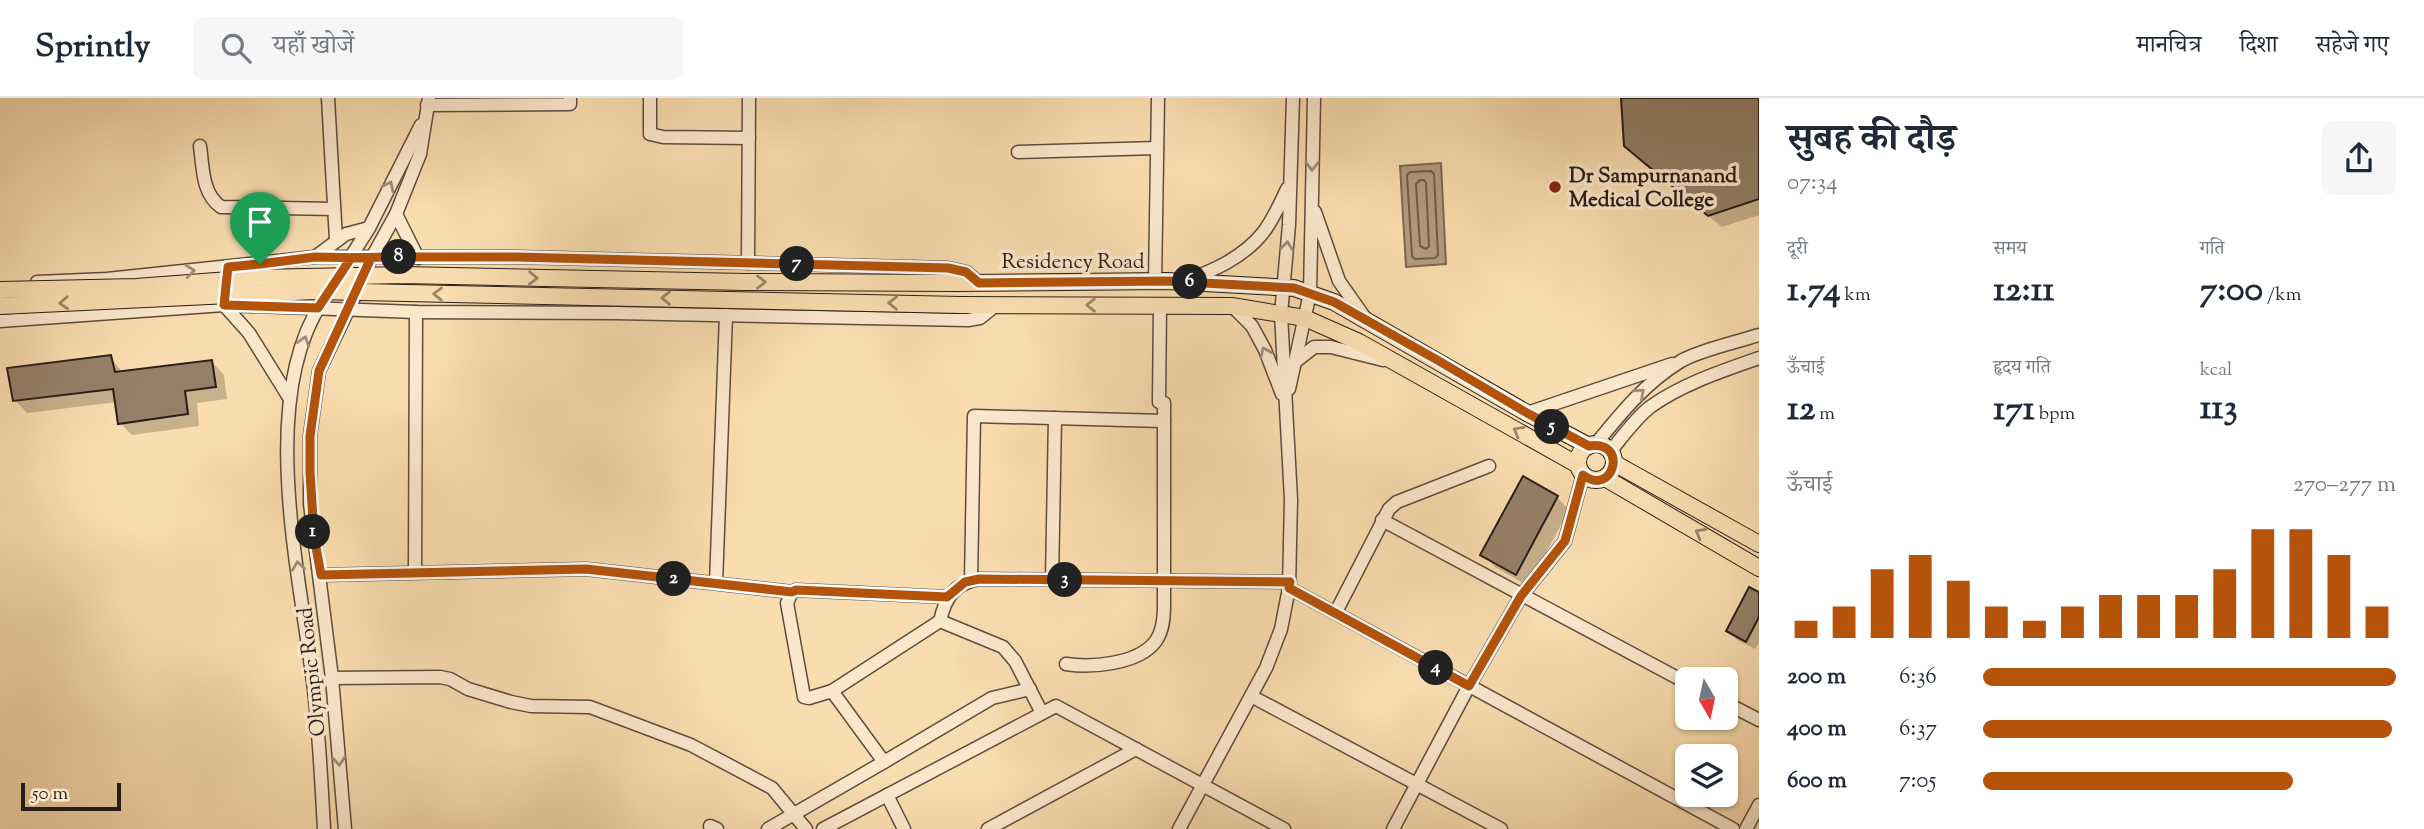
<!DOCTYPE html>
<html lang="hi">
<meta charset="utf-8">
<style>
:root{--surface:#fff;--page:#f6f6f7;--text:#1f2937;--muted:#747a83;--line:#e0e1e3;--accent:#b45309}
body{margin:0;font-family:"Sorts Mill Goudy","Noto Serif Devanagari",serif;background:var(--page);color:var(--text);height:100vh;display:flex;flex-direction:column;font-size:26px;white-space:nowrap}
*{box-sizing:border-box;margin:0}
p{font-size:23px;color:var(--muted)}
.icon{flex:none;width:38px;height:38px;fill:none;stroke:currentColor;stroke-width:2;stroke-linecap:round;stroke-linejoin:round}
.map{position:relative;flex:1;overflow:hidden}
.side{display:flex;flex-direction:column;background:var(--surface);width:665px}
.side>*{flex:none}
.needle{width:46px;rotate:171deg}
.buttons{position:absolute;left:1675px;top:569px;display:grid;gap:14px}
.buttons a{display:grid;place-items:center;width:63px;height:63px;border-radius:10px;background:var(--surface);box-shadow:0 2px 5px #0004;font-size:35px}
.scale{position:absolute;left:21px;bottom:18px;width:100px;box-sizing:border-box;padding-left:7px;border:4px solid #281d18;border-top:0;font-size:19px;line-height:24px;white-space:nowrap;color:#281d18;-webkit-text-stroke:5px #fbe8cb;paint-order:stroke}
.pin{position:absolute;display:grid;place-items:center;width:60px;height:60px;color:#fff;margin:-72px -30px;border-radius:50% 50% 50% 0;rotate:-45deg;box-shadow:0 0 7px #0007}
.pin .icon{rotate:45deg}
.km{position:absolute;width:35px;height:35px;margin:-18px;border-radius:50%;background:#222;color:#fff;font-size:19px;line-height:35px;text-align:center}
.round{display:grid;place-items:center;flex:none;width:74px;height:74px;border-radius:10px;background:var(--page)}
.summary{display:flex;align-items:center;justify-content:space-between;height:119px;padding:0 28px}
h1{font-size:38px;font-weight:700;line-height:52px}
.metrics{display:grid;grid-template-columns:repeat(3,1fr);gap:10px;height:119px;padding:7px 28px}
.metrics div{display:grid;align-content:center}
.metrics b{font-size:35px;font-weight:700}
.metrics small{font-size:19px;font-weight:400}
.metrics p{font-size:19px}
.chart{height:196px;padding:14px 28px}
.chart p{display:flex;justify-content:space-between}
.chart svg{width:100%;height:126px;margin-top:7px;stroke:var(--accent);stroke-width:6}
ul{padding:0 28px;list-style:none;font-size:23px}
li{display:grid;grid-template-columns:112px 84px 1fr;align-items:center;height:52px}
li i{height:18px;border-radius:9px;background:var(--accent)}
header{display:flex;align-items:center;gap:42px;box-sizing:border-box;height:98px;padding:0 35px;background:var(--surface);border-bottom:2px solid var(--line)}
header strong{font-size:33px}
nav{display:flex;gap:38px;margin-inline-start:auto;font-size:24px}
.search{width:490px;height:63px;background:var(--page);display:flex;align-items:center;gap:18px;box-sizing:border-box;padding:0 24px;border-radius:10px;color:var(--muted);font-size:26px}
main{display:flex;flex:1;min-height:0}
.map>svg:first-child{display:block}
.water{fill:#b29b7c;stroke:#7b6954;stroke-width:2}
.shadow{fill:#0003}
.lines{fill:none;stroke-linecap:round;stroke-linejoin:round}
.shore{stroke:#6d5c4a;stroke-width:2}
.building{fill:#958067;stroke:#281d18;stroke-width:2}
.minor-casing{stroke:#5c4d3e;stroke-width:15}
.major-casing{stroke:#281d18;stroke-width:18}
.minor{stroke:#fbe8cb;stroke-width:12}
.major{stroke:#f9dcaf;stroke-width:16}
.major-bridge-casing{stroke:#281d18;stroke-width:18;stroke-linecap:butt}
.major-bridge{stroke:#f9dcaf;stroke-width:16}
.oneway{stroke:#9c8d7a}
.oneway2{stroke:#9b866b}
.route-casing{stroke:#fff;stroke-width:14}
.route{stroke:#b45309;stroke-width:9}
.poi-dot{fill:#8f2418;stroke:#fbe8cb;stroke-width:2.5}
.labels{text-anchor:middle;stroke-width:7;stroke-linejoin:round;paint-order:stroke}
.poi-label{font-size:21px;font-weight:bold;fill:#281d18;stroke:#fbe8cb;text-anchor:start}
.street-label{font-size:21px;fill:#281d18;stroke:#fbe8cb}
</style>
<header>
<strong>Sprintly</strong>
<div class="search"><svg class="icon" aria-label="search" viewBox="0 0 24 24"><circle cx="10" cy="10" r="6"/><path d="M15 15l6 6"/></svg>यहाँ खोजें</div>
<nav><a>मानचित्र</a><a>दिशा</a><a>सहेजे गए</a></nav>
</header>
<main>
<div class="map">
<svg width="1759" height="731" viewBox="0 0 1759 731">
<rect width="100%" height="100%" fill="#f9dcaf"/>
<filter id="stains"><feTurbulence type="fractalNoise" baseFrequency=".00286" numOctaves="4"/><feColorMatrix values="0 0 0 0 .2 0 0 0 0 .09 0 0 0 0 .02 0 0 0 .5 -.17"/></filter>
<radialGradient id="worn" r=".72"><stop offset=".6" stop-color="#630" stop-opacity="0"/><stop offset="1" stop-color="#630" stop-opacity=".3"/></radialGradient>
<path class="water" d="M1441,65L1446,166L1406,169L1400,68Z"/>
<g class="shadow">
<path d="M1622,0H1759V117L1722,129L1638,61L1626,48Z"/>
<path d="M110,259L123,275L212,264L224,277L227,301L197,305L199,328L132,337L120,325L117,304L27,315L15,302Z"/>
<path d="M1557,399L1569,412L1528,488L1495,469L1483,456Z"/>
<path d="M1759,496V545L1755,551L1737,542L1728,532Z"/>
</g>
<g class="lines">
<g class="shore">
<path d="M1431,73L1434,76L1438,157L1435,160L1415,161L1412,158L1407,77L1410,74Z"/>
<path d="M1420,82H1424L1426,85L1429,148L1426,151L1420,148L1416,86Z"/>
</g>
</g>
<g class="building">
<path d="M1621,0H1759V101L1708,118L1624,48Z"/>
<path d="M111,257L115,274L212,262L216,289L185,293L188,316L118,326L113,291L13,303L7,270Z"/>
<path d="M1523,378L1558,398L1516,477L1480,457Z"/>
<path d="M1749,489L1759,494V519L1746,544L1726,533Z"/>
</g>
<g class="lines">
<defs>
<g id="minor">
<path d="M328,0L336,142"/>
<path d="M650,0V36L663,39L749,40"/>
<path d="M427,7L570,6V0"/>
<path d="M200,48C203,70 202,96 221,109L334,111"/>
<path d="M1018,54L1157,50"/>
<path d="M1315,114L1339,183L1365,220"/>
<path d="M396,116L418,160"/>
<path d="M315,159L346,136L369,130"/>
<path d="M370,163L396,116L420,56L429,0"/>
<path d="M347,165L369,130L421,27"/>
<path d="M748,165L749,0"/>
<path d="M1185,181C1199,179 1213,172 1226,165C1261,145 1270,128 1287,91"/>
<path d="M37,184L107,181L315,159H516L948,170L966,174L979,185"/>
<path d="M1155,184L1158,0"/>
<path d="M224,204V207L249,235L290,301"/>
<path d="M322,204C259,300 298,468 312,576C319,627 321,680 324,731"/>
<path d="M1232,208L1252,228L1265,252L1282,296"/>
<path d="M0,223L224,207L416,214L615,215L968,222L980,220L996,207"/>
<path d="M1295,264L1314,249H1331L1383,262"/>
<path d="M1289,291L1310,195L1314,0"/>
<path d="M1527,315L1672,266"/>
<path d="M1595,347C1621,315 1645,285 1681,263C1700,252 1737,244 1759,237"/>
<path d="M1610,354C1623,338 1634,322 1650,309C1682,286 1722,273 1759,260"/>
<path d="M1382,422L1687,585"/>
<path d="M415,474L416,214"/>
<path d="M321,477L586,471L792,494"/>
<path d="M1052,482L1055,320"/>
<path d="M971,483L974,318L1164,323"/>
<path d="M716,485L726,217"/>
<path d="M1289,490L1733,731"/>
<path d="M1336,514L1389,411L1397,404L1489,368"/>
<path d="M940,523C945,500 955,485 979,481L1290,484"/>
<path d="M1066,566C1091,570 1138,566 1155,544C1163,534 1164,520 1164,507V305L1159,304L1160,207"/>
<path d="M332,580L440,579L450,581L468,591L511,604L531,608L590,609L691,647L772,690L806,731"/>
<path d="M832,593L809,600L804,599L787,505L792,494L796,492L947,499"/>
<path d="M1251,598L1501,731"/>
<path d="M1726,605L1759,622"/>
<path d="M884,664L992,600L1030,591"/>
<path d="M887,697L904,731"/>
<path d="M710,728L717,731"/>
<path d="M345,731L332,580L310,406V338L319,273L360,187"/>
<path d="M768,731L884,664L832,593L940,523L1003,549L1015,563L1042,615"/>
<path d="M823,731L1056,608L1284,731"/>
<path d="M988,731L1136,651"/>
<path d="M1179,731L1266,570L1281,531L1289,490L1291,402L1281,216L1289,127L1293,0"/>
<path d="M1393,731L1469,588L1521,498L1565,443L1583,377"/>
<path d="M1746,731L1759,707"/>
</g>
<g id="major">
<path d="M956,185L1167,183L1294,190L1334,204L1527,315L1589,348"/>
<path d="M961,207L1232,208L1305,220L1359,244L1578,367"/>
<circle cx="1596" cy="364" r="18"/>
<path d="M1614,365L1759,446"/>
<path d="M1605,380L1759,470"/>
</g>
</defs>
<use href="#minor" class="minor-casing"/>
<use href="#major" class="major-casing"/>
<use href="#minor" class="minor"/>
<use href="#major" class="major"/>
<defs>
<g id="major-bridge">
<path d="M0,192L136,189L256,180L404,177L746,184L956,185"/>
<path d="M0,208L314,193L961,207"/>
</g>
</defs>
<use href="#major-bridge" class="major-bridge-casing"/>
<use href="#major-bridge" class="major-bridge"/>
</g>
<defs><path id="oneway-chevron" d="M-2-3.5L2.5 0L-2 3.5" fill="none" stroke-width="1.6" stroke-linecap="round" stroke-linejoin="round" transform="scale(1.75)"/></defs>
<g class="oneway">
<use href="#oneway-chevron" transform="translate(1312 68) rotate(91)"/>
<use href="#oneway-chevron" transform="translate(389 88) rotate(-64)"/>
<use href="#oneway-chevron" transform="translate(1287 148) rotate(-84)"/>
<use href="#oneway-chevron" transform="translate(190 173) rotate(-6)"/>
<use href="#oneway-chevron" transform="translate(304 243) rotate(-73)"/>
<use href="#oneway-chevron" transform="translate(1265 254) rotate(-114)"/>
<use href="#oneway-chevron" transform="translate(1640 295) rotate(-42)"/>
<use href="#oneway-chevron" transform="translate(298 468) rotate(-98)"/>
<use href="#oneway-chevron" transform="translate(339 663) rotate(85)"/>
</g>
<g class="oneway2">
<use href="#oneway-chevron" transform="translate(533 180) rotate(1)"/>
<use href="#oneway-chevron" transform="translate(761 184)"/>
<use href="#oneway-chevron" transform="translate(438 196) rotate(-179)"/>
<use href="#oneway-chevron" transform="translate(666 200) rotate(-179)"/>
<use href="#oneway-chevron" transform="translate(64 205) rotate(177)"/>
<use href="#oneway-chevron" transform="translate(893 205) rotate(-179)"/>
<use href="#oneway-chevron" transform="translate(1091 207) rotate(-180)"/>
<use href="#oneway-chevron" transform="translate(1518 333) rotate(-151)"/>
<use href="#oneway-chevron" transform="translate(1700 435) rotate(-150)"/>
</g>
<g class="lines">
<defs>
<path id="route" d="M260,166L315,159L371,160L319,273L310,338V374L314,438L321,477L586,471L792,494L796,492L947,499L965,484L979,481L1290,484L1289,490L1469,588L1521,498L1565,443L1583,377C1614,400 1629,341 1589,348L1527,315L1439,263L1334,204L1294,190L1167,183L979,185L966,174L948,170L516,159H387L351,160L318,210L224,207L228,169L260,166"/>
</defs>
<use href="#route" class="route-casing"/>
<use href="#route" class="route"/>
</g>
<circle class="poi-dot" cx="1555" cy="89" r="7"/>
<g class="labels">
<g class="poi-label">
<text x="1569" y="84">Dr Sampurnanand<tspan x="1569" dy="24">Medical College</tspan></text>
</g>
<g class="street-label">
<text x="1073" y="170">Residency Road</text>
<text transform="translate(311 574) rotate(-96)" y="7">Olympic Road</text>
</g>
</g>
<rect width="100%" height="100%" filter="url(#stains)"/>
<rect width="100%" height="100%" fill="url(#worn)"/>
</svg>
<div class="buttons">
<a><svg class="needle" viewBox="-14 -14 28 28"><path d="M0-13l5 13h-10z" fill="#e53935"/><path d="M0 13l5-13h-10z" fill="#747a83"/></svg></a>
<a><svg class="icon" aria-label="layers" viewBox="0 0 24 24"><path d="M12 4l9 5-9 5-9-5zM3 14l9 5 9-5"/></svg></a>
</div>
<div class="scale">50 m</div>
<div class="pin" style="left:260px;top:166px;background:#1e9e55"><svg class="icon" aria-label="arrive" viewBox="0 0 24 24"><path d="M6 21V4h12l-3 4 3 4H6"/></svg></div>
<b class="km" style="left:313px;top:434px">1</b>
<b class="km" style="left:674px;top:481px">2</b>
<b class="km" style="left:1065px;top:482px">3</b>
<b class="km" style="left:1436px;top:570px">4</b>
<b class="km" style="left:1552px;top:329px">5</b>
<b class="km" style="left:1190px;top:184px">6</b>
<b class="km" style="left:797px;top:166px">7</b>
<b class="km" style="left:399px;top:159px">8</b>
</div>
<section class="side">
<div class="summary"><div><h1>सुबह की दौड़</h1><p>07:34</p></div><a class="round"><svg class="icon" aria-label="share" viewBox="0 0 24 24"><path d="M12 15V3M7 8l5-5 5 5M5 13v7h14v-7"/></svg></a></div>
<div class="metrics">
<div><p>दूरी</p><b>1.74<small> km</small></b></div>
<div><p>समय</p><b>12:11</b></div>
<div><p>गति</p><b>7:00<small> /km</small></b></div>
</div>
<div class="metrics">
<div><p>ऊँचाई</p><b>12<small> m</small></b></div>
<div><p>हृदय गति</p><b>171<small> bpm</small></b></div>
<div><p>kcal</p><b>113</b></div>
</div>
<div class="chart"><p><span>ऊँचाई</span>270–277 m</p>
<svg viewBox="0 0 160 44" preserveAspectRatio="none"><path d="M5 44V38M15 44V33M25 44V20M35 44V15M45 44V24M55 44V33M65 44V38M75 44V33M85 44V29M95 44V29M105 44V29M115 44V20M125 44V6M135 44V6M145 44V15M155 44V33"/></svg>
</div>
<ul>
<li><b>200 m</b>6:36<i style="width:100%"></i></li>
<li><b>400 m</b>6:37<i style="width:99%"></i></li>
<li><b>600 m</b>7:05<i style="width:75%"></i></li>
</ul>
</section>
</main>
